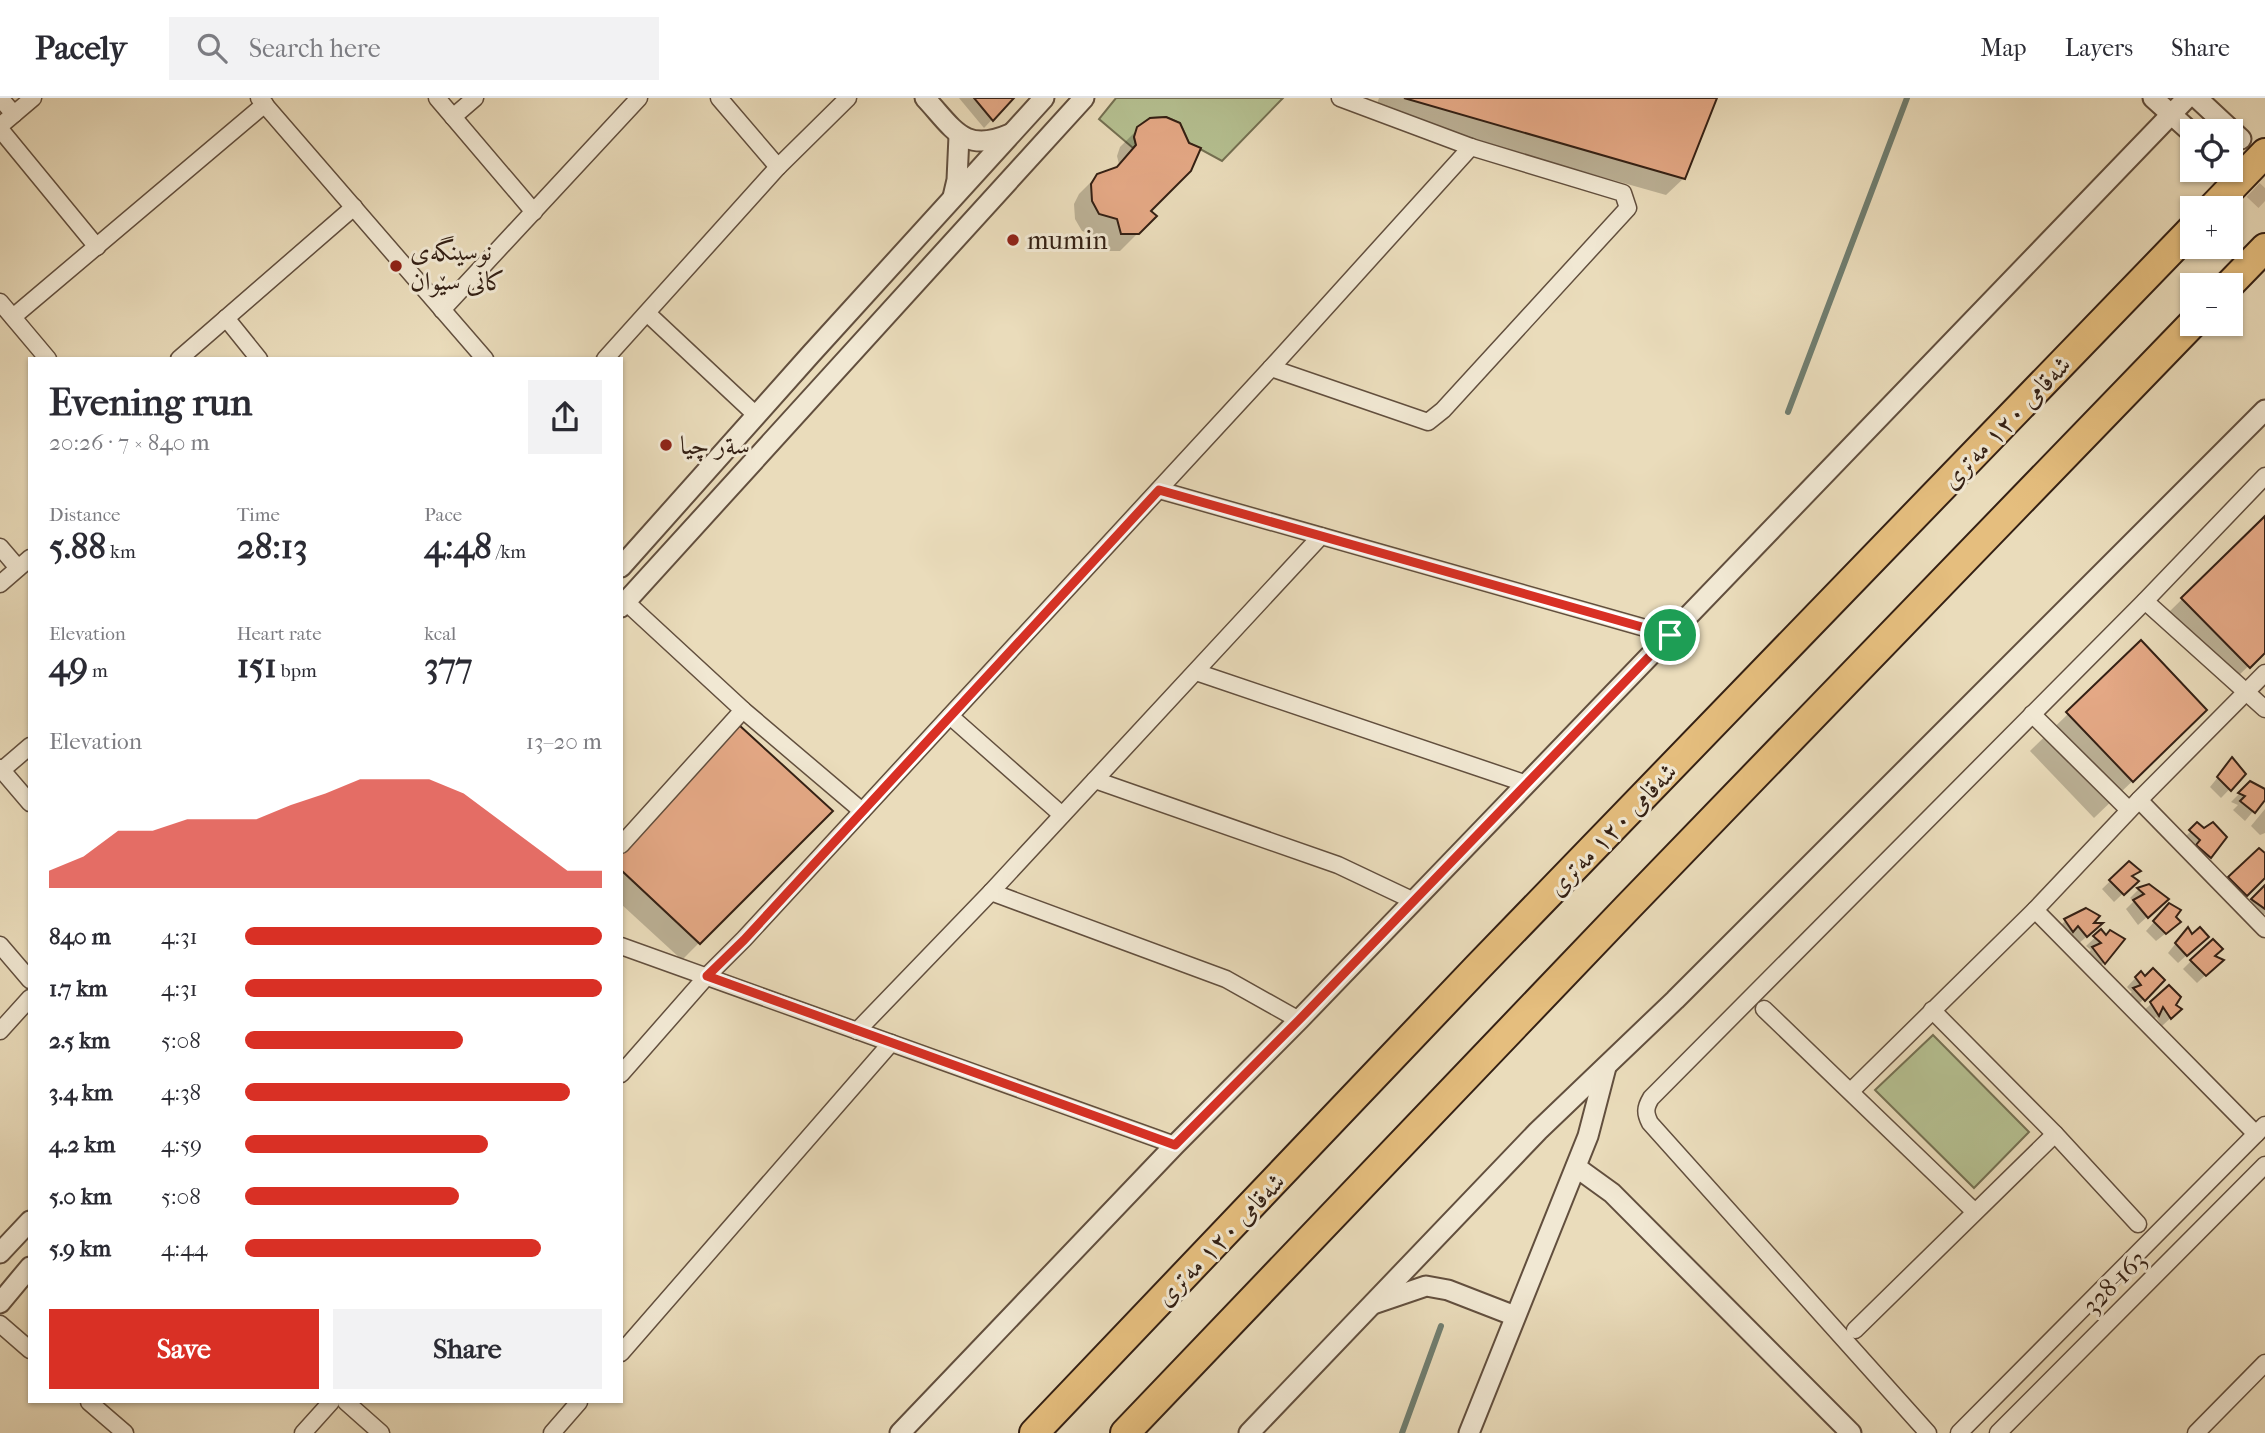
<!DOCTYPE html>
<meta charset="utf-8">
<style>
:root{--surface:#fff;--page:#f2f2f3;--text:#2b2b33;--muted:#7c7c81;--line:#e1e1e2;--accent:#d93025}
body{margin:0;font-family:"IM FELL French Canon",Amiri,serif;background:var(--page);color:var(--text);height:100vh;display:flex;flex-direction:column;font-size:26px;white-space:nowrap}
*{box-sizing:border-box;margin:0}
p{font-size:23px;color:var(--muted)}
.icon{flex:none;width:38px;height:38px;fill:none;stroke:currentColor;stroke-width:2;stroke-linecap:round;stroke-linejoin:round}
.map{position:relative;flex:1;overflow:hidden}
.drawer{position:absolute;left:28px;top:259px;width:595px;height:1046px;display:flex;flex-direction:column;background:var(--surface);border-radius:0px;box-shadow:0 2px 5px #0004}
.drawer>*{flex:none}
.tools{position:absolute;left:2180px;top:21px;display:grid;gap:14px}
.tools a{display:grid;place-items:center;width:63px;height:63px;border-radius:0px;background:var(--surface);box-shadow:0 2px 5px #0004;font-size:35px}
.pin{position:absolute;display:grid;place-items:center;width:60px;height:60px;color:#fff;margin:-30px;border:4px solid #fff;border-radius:50%;box-shadow:0 2px 7px #0007}
.round{display:grid;place-items:center;flex:none;width:74px;height:74px;border-radius:0px;background:var(--page)}
.overview{display:flex;align-items:center;justify-content:space-between;height:119px;padding:0 21px}
h1{font-size:38px;font-weight:800;line-height:52px}
.stats{display:grid;grid-template-columns:repeat(3,1fr);gap:10px;height:119px;padding:7px 21px}
.stats div{display:grid;align-content:center}
.stats b{font-size:35px;font-weight:800}
.stats small{font-size:19px;font-weight:400}
.stats p{font-size:19px}
.chart{height:196px;padding:14px 21px}
.chart p{display:flex;justify-content:space-between}
.chart svg{width:100%;height:126px;margin-top:7px;fill:var(--accent);opacity:.7}
.primary-button{display:flex;gap:14px;margin-top:auto;padding:14px 21px}
.primary-button a{flex:1;height:80px;border-radius:0px;background:var(--accent);color:#fff;font-size:28px;font-weight:800;line-height:80px;text-align:center}
.primary-button a+a{background:var(--page);color:var(--text)}
ul{padding:0 21px;list-style:none;font-size:23px}
li{display:grid;grid-template-columns:112px 84px 1fr;align-items:center;height:52px}
li i{height:18px;border-radius:9px;background:var(--accent)}
header{display:flex;align-items:center;gap:42px;box-sizing:border-box;height:98px;padding:0 35px;background:var(--surface);border-bottom:2px solid var(--line)}
header strong{font-size:33px}
nav{display:flex;gap:38px;margin-inline-start:auto;font-size:24px}
.search{width:490px;height:63px;background:var(--page);display:flex;align-items:center;gap:18px;box-sizing:border-box;padding:0 24px;border-radius:0px;color:var(--muted);font-size:26px}
.map>svg:first-child{display:block}
.green{fill:#b5c091;stroke:#747052;stroke-width:2}
.shadow{fill:#0003}
.lines{fill:none;stroke-linecap:round;stroke-linejoin:round}
.stream{stroke:#707e70;stroke-width:6}
.building{fill:#e4a885;stroke:#342014;stroke-width:2}
.tertiary-tunnel{stroke:#c6b69a;stroke-width:19;stroke-dasharray:19 10;stroke-linecap:butt}
.minor-casing{stroke:#624f3e;stroke-width:19}
.tertiary-casing{stroke:#624f3e;stroke-width:23}
.motorway-casing{stroke:#342014;stroke-width:32}
.minor{stroke:#f1e8d3;stroke-width:16}
.tertiary{stroke:#f1e8d3;stroke-width:19}
.motorway{stroke:#e5be7e;stroke-width:28}
.route-casing{stroke:#fff;stroke-width:14}
.route{stroke:#d93025;stroke-width:9}
.poi-dot{fill:#8f2418;stroke:#f1e8d3;stroke-width:2.5}
.labels{text-anchor:middle;stroke-width:6;stroke-linejoin:round;paint-order:stroke}
.poi-label{font-size:26px;fill:#342014;stroke:#f1e8d3;text-anchor:start}
.street-label{font-size:26px;fill:#342014;stroke:#f1e8d3}
</style>
<header>
<strong>Pacely</strong>
<div class="search"><svg class="icon" aria-label="search" viewBox="0 0 24 24"><circle cx="10" cy="10" r="6"/><path d="M15 15l6 6"/></svg>Search here</div>
<nav><a>Map</a><a>Layers</a><a>Share</a></nav>
</header>
<div class="map">
<svg width="2265" height="1335" viewBox="0 0 2265 1335">
<rect width="100%" height="100%" fill="#eadcbb"/>
<filter id="stains"><feTurbulence type="fractalNoise" baseFrequency=".00286" numOctaves="4"/><feColorMatrix values="0 0 0 0 .2 0 0 0 0 .09 0 0 0 0 .02 0 0 0 .5 -.17"/></filter>
<radialGradient id="worn" r=".72"><stop offset=".6" stop-color="#630" stop-opacity="0"/><stop offset="1" stop-color="#630" stop-opacity=".3"/></radialGradient>
<g class="green">
<path d="M1116,0H1283L1222,63L1189,45L1180,25L1166,19L1150,20L1134,39L1136,47L1133,50L1099,21Z"/>
<path d="M1933,937L2029,1034L1974,1090L1875,992Z"/>
</g>
<g class="shadow">
<path d="M959,0H1012L984,30Z"/>
<path d="M1379,0H1715L1684,80L1666,97L1374,14Z"/>
<path d="M1138,31L1149,113L1155,118L1120,153H1103L1099,139L1082,133L1075,121L1074,106L1079,96L1098,77L1116,70L1119,66L1117,58L1120,49Z"/>
<path d="M2265,420V552L2235,581L2169,514Z"/>
<path d="M2141,545L2168,649L2094,720L2030,653Z"/>
<path d="M2232,662L2244,676L2221,700L2210,689Z"/>
<path d="M2250,685L2265,693V699L2245,723L2233,712L2238,707L2231,704Z"/>
<path d="M2265,711V735L2260,737L2251,728Z"/>
<path d="M830,713L682,862L621,806V755Z"/>
<path d="M2197,727L2210,758L2202,767L2182,742Z"/>
<path d="M2259,752L2265,757V777L2237,805L2221,789Z"/>
<path d="M2129,765L2138,773L2131,780L2136,783L2114,804L2102,791Z"/>
<path d="M2149,788L2158,809L2138,827L2126,811L2134,803L2130,800L2138,792Z"/>
<path d="M2265,789V816L2259,821L2244,811Z"/>
<path d="M2086,812L2092,834L2078,846L2057,831L2065,823Z"/>
<path d="M2161,816L2170,832L2156,843L2146,833Z"/>
<path d="M2101,834L2104,864L2096,873L2085,858L2091,852L2086,848Z"/>
<path d="M2180,840L2198,847L2178,865L2168,855Z"/>
<path d="M2212,859L2213,870L2197,885L2183,871L2191,863Z"/>
<path d="M2140,875L2145,880L2162,882L2135,910L2126,900L2132,894L2127,889Z"/>
<path d="M2169,890L2173,908L2179,912L2162,928L2156,919L2149,925L2142,914Z"/>
</g>
<g class="lines">
<g class="stream">
<path d="M1788,314L1907,0"/>
<path d="M1402,1335L1441,1228"/>
</g>
</g>
<g class="building">
<path d="M974,0H1014L993,23Z"/>
<path d="M1404,0H1717L1685,81Z"/>
<path d="M1166,19L1180,25L1189,45L1201,50L1191,73L1151,113L1157,118L1139,136H1121L1117,121L1099,116L1092,103L1091,86L1097,76L1117,69L1136,47L1134,39L1137,29L1150,20Z"/>
<path d="M2265,418V555L2250,570L2181,500Z"/>
<path d="M2141,542L2207,612L2133,684L2066,614Z"/>
<path d="M739,627L833,713L700,846L621,772V754Z"/>
<path d="M2232,659L2246,676L2231,693L2217,679Z"/>
<path d="M2250,683L2265,691V702L2255,715L2240,703L2245,698L2238,695Z"/>
<path d="M2197,724L2204,730L2213,724L2227,739L2211,760L2196,747L2200,742L2189,732Z"/>
<path d="M2259,750L2265,755V780L2247,798L2228,779Z"/>
<path d="M2129,763L2141,773L2132,778L2139,783L2124,797L2109,782Z"/>
<path d="M2149,786L2169,801L2148,820L2133,802L2144,796L2137,790Z"/>
<path d="M2265,787V811L2251,801Z"/>
<path d="M2169,805L2181,812L2176,819L2181,824L2166,836L2153,823Z"/>
<path d="M2086,810L2100,818L2094,825H2103L2087,839L2078,828L2073,834L2064,821Z"/>
<path d="M2188,829L2192,836L2200,829L2209,839L2187,858L2175,845Z"/>
<path d="M2101,831L2106,837L2110,832L2125,841L2105,866L2092,849L2101,845L2093,838Z"/>
<path d="M2213,841L2223,851L2215,858L2224,862L2206,878L2190,862Z"/>
<path d="M2153,870L2165,882L2145,903L2133,890L2141,887L2135,879L2141,873L2145,878Z"/>
<path d="M2169,887L2181,899L2176,907L2182,911L2171,921L2163,909L2159,918L2150,904Z"/>
</g>
<g class="lines">
<path class="tertiary-tunnel" d="M2232,72L2265,103"/>
<defs>
<g id="minor">
<path d="M0,0L14,16"/>
<path d="M259,0L485,261"/>
<path d="M437,0L534,114"/>
<path d="M719,0L778,69"/>
<path d="M453,19L475,0"/>
<path d="M0,28L33,0"/>
<path d="M0,31L97,149"/>
<path d="M0,204L48,261"/>
<path d="M442,212L639,0"/>
<path d="M647,215L756,317"/>
<path d="M13,219L265,6"/>
<path d="M226,220L259,261"/>
<path d="M179,261L354,109"/>
<path d="M605,261L778,69L848,0"/>
<path d="M1271,270L1428,324L1443,312L1628,110L1623,95L1471,49L1340,0"/>
<path d="M1159,392L1670,537"/>
<path d="M0,449L18,470"/>
<path d="M0,486L30,460"/>
<path d="M2145,503L2265,611"/>
<path d="M626,504L743,612L862,713"/>
<path d="M1196,574L1527,686"/>
<path d="M2032,616L2129,712"/>
<path d="M950,618L1062,717"/>
<path d="M0,670L30,705"/>
<path d="M2,672L30,648"/>
<path d="M1095,682L1338,767L1414,803"/>
<path d="M2139,702L2265,831"/>
<path d="M621,747L743,612"/>
<path d="M991,794L1226,881L1299,922"/>
<path d="M2035,812L2256,1036"/>
<path d="M0,847L30,882"/>
<path d="M621,848L1175,1047"/>
<path d="M1764,911L1975,1114"/>
<path d="M1932,912L2055,1036L2138,1126"/>
<path d="M0,933L30,900"/>
<path d="M857,933L991,794L1321,438"/>
<path d="M621,976L707,878L744,841L1271,270L1471,49"/>
<path d="M1851,993L2035,812L2139,702L2265,575"/>
<path d="M0,1226L30,1252"/>
<path d="M1855,1232L2055,1036"/>
<path d="M621,1255L891,945"/>
<path d="M89,1304L125,1335"/>
<path d="M346,1304L381,1335"/>
<path d="M303,1335L331,1304"/>
<path d="M552,1335L579,1304"/>
<path d="M1928,1335L1650,1025C1645,1015 1645,1010 1651,1000L2145,503L2265,378"/>
<path d="M1959,1335L2265,1027"/>
<path d="M1998,1335L2265,1067"/>
<path d="M2196,1335L2265,1265"/>
</g>
<g id="tertiary">
<path d="M925,0C954,31 964,56 1010,36"/>
<path d="M2153,0L2193,36"/>
<path d="M2197,0L2241,41"/>
<path d="M953,99L957,82L959,38"/>
<path d="M621,469L811,256L1044,0"/>
<path d="M621,509L1084,0"/>
<path d="M1576,1069L1612,1095L1851,1335"/>
<path d="M0,1155L30,1123"/>
<path d="M0,1205L30,1169"/>
<path d="M1376,1205L1426,1188L1448,1192L1515,1218"/>
<path d="M900,1335L1175,1047L1299,922L2187,0"/>
<path d="M1249,1335L1538,1033L1675,902L2265,312"/>
<path d="M1469,1335L1588,1038L1606,969"/>
</g>
<g id="motorway">
<path d="M2212,110L2265,55"/>
<path d="M2229,187L2265,150"/>
<path d="M1034,1335L1477,870L2193,130"/>
<path d="M1125,1335L1627,810L2193,225"/>
</g>
</defs>
<use href="#minor" class="minor-casing"/>
<use href="#tertiary" class="tertiary-casing"/>
<use href="#motorway" class="motorway-casing"/>
<use href="#minor" class="minor"/>
<use href="#tertiary" class="tertiary"/>
<use href="#motorway" class="motorway"/>
</g>
<g class="lines">
<defs>
<path id="route" d="M1159,392L1670,537L1299,922L1175,1047L707,878L744,842Z"/>
</defs>
<use href="#route" class="route-casing"/>
<use href="#route" class="route"/>
</g>
<g class="poi-dot">
<circle cx="1013" cy="142" r="7"/>
<circle cx="396" cy="168" r="7"/>
<circle cx="666" cy="347" r="7"/>
</g>
<g class="labels">
<g class="poi-label">
<text x="1027" y="151">mumin</text>
<text x="410" y="162">نوسینگەی<tspan x="410" dy="30">کانی سێوان</tspan></text>
<text x="680" y="356">سةر چيا</text>
</g>
<g class="street-label">
<text transform="translate(2006 324) rotate(-46)" y="9">شەقامی ١٢٠ مەتری</text>
<text transform="translate(1612 731) rotate(-46)" y="9">شەقامی ١٢٠ مەتری</text>
<text transform="translate(1220 1141) rotate(-46)" y="9">شەقامی ١٢٠ مەتری</text>
<text transform="translate(2114 1184) rotate(-45)" y="9">328-163</text>
</g>
</g>
<rect width="100%" height="100%" filter="url(#stains)"/>
<rect width="100%" height="100%" fill="url(#worn)"/>
</svg>
<div class="tools">
<a><svg class="icon" aria-label="locate" viewBox="0 0 24 24"><circle cx="12" cy="12" r="6"/><path d="M12 2v4M12 18v4M2 12h4M18 12h4"/></svg></a>
<a>+</a>
<a>−</a>
</div>
<div class="pin" style="left:1670px;top:537px;background:#1e9e55"><svg class="icon" aria-label="arrive" viewBox="0 0 24 24"><path d="M6 21V4h12l-3 4 3 4H6"/></svg></div>
<section class="drawer">
<div class="overview"><div><h1>Evening run</h1><p>20:26 · 7 × 840 m</p></div><a class="round"><svg class="icon" aria-label="share" viewBox="0 0 24 24"><path d="M12 15V3M7 8l5-5 5 5M5 13v7h14v-7"/></svg></a></div>
<div class="stats">
<div><p>Distance</p><b>5.88<small> km</small></b></div>
<div><p>Time</p><b>28:13</b></div>
<div><p>Pace</p><b>4:48<small> /km</small></b></div>
</div>
<div class="stats">
<div><p>Elevation</p><b>49<small> m</small></b></div>
<div><p>Heart rate</p><b>151<small> bpm</small></b></div>
<div><p>kcal</p><b>377</b></div>
</div>
<div class="chart"><p><span>Elevation</span>13–20 m</p>
<svg viewBox="0 0 160 44" preserveAspectRatio="none"><path d="M0 44V38L10 33L20 24L30 24L40 20L50 20L60 20L70 15L80 11L90 6L100 6L110 6L120 11L130 20L140 29L150 38L160 38V44z"/></svg>
</div>
<ul>
<li><b>840 m</b>4:31<i style="width:100%"></i></li>
<li><b>1.7 km</b>4:31<i style="width:100%"></i></li>
<li><b>2.5 km</b>5:08<i style="width:61%"></i></li>
<li><b>3.4 km</b>4:38<i style="width:91%"></i></li>
<li><b>4.2 km</b>4:59<i style="width:68%"></i></li>
<li><b>5.0 km</b>5:08<i style="width:60%"></i></li>
<li><b>5.9 km</b>4:44<i style="width:83%"></i></li>
</ul>
<div class="primary-button"><a>Save</a><a>Share</a></div>
</section>
</div>
